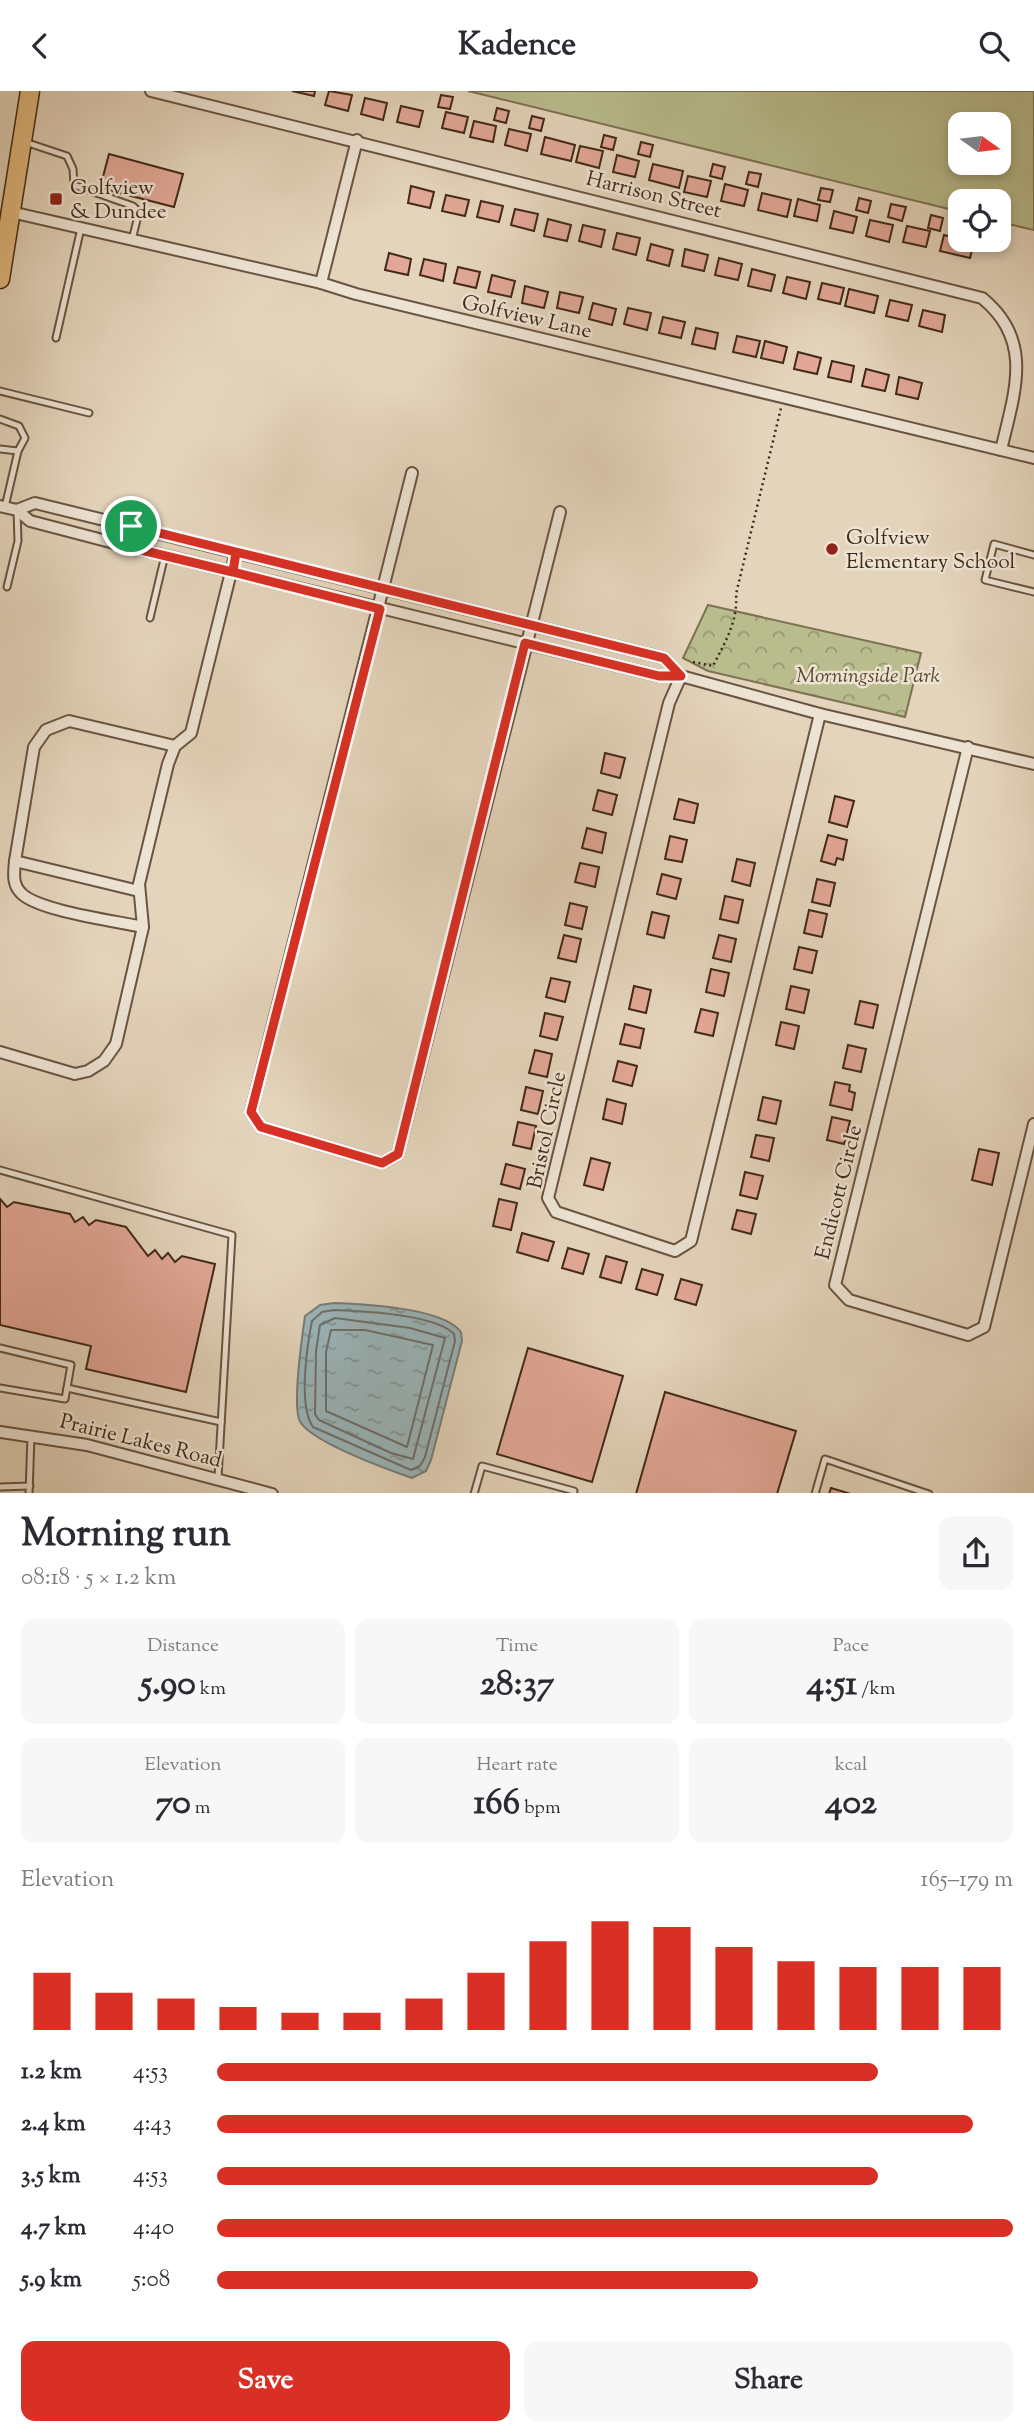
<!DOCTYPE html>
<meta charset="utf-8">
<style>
:root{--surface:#fff;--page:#f7f7f7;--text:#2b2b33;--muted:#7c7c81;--accent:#d93025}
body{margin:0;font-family:"Sorts Mill Goudy",serif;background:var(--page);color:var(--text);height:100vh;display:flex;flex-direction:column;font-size:26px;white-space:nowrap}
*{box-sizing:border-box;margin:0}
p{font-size:23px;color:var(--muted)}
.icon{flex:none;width:38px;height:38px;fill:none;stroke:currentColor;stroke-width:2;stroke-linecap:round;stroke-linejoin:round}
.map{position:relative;height:1402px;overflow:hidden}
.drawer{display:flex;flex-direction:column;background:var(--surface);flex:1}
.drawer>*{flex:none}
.needle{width:46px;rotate:104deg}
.buttons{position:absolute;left:948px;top:21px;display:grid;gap:14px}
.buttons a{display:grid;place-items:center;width:63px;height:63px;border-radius:14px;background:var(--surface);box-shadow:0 4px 10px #0003;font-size:35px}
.pin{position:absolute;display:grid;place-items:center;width:60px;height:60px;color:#fff;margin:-30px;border:4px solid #fff;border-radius:50%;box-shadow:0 2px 7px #0007}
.round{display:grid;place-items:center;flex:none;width:74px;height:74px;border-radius:14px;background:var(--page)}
.overview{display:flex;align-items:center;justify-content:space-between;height:119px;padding:0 21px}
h1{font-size:38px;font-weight:700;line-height:52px}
.stats{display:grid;grid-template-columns:repeat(3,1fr);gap:10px;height:119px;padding:7px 21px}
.stats div{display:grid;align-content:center;border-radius:14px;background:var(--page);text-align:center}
.stats b{font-size:35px;font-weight:700}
.stats small{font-size:19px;font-weight:400}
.stats p{font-size:19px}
.chart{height:196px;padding:14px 21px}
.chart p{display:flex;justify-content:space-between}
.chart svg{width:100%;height:126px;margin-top:7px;stroke:var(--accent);stroke-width:6}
.action{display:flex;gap:14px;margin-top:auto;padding:14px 21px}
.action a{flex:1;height:80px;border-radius:14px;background:var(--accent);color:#fff;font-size:28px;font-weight:700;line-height:80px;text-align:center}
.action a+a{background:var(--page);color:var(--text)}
ul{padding:0 21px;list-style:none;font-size:23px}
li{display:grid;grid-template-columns:112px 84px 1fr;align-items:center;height:52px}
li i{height:18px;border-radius:9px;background:var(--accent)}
header{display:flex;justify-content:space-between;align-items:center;height:91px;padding:0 21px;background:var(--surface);font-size:32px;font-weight:700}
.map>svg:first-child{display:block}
.grass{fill:#b9bc8d;stroke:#7d7252;stroke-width:2;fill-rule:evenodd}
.park{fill:url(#park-crowns);stroke:#7d7252;stroke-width:2}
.water{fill:url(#water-ripples);stroke:#767d79;stroke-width:2}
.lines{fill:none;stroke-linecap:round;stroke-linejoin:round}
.shore{stroke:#6e6f69;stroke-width:2}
.building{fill:#e2a796;stroke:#412918;stroke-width:2}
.service-casing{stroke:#6a5441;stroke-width:9}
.minor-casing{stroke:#6a5441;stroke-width:14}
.primary-casing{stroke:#412918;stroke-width:21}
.path{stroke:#412918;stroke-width:2.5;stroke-dasharray:2 3.5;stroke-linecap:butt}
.service{stroke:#ede3d3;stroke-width:5}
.minor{stroke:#ede3d3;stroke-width:10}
.primary{stroke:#e2ba7e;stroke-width:18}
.route-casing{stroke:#fff;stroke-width:14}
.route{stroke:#d93025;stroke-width:9}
.poi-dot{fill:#8f2418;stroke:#ede3d3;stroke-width:2.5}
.labels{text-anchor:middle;stroke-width:5;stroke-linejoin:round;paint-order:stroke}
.poi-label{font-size:21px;fill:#412918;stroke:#ede3d3;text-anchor:start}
.street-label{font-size:21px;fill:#412918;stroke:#ede3d3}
.park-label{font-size:21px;font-style:italic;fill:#59462f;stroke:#ede3d3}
</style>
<header><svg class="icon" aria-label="back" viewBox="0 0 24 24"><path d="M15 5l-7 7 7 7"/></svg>Kadence<svg class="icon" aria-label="search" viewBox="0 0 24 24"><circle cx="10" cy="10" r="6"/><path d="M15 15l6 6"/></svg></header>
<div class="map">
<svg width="1034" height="1403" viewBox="0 0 1034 1403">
<defs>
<pattern id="park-crowns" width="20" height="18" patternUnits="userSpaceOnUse" patternTransform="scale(1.75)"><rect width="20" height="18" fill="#b9bc8d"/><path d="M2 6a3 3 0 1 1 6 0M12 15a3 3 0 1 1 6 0" fill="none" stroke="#989972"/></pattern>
<pattern id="water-ripples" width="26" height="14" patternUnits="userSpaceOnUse" patternTransform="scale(1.75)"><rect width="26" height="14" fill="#9ab5ba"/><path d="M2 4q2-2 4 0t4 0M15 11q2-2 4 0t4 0" fill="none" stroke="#7f9396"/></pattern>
</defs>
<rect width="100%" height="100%" fill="#e4d4bb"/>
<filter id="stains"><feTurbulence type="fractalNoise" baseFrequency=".00286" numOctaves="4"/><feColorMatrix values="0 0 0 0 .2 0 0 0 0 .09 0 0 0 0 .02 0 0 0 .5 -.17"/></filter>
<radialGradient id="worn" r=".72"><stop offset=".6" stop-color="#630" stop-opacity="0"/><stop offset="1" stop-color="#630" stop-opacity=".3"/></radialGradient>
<path class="grass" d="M468,0H1034V139L999,131V110H961V121ZM961,33H999V72H961Z"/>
<path class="park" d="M708,514L921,562L905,626L708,580L683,567Z"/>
<path class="water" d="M334,1212C363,1213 442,1216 461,1241L462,1250L431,1369L426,1380L412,1387C389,1379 305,1349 299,1328C293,1310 302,1246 305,1225L320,1214Z"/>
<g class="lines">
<g class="shore">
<path d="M334,1219C362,1220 435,1223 454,1243L455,1250L425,1366L420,1375L411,1379L313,1336C298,1315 307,1255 312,1230L322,1221Z"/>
<path d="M335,1227L410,1237L445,1247L413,1368L391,1362L319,1329L315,1323L316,1260L320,1234Z"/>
<path d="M331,1239H365L433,1254L407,1356L326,1320V1261Z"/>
</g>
</g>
<g class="building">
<path d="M292,0H315L314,5Z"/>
<path d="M329,0L352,4L348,20L325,14Z"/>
<path d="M441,4L453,6L450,18L438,16Z"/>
<path d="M365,7L387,12L383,29L361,23Z"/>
<path d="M401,15L423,20L419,36L397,31Z"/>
<path d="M497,17L509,20L506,32L494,29Z"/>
<path d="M446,21L468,26L464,42L442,37Z"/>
<path d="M532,25L544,28L541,40L529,37Z"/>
<path d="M474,30L496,35L493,51L470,46Z"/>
<path d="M509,38L531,43L527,60L505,54Z"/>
<path d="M604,44L616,47L613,59L601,56Z"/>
<path d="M545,46L575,54L571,70L541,63Z"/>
<path d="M641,51L653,54L650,66L638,63Z"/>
<path d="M580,55L603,60L599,77L576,71Z"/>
<path d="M109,63L183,83L174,116L100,97Z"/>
<path d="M617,64L639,70L635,86L613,81Z"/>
<path d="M653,73L683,80L679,97L649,89Z"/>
<path d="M713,73L725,76L722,88L710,85Z"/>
<path d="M749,81L761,83L758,96L746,93Z"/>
<path d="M688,85L711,90L707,106L684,101Z"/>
<path d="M725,93L748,99L744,115L721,110Z"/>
<path d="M411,95L434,101L430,117L408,112Z"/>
<path d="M821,97L833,99L830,111L818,109Z"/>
<path d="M762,102L791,109L787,126L758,119Z"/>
<path d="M446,104L469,109L465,125L442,120Z"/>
<path d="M859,107L871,110L868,122L856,119Z"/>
<path d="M798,108L820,114L817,130L794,125Z"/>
<path d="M481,110L503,115L499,131L477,126Z"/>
<path d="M891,113L906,116L902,130L888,126Z"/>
<path d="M515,118L538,123L534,140L511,134Z"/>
<path d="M834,120L857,126L853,142L830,137Z"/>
<path d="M931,124L943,127L940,140L928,137Z"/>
<path d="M548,128L571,134L567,150L544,145Z"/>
<path d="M870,129L893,134L889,151L866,145Z"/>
<path d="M583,134L605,139L601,156L579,150Z"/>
<path d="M907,135L930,140L926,156L903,151Z"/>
<path d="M617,142L640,147L636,164L613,158Z"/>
<path d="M944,144L974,151L970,167L940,160Z"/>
<path d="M651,153L673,159L669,175L647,169Z"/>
<path d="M685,158L708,164L704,180L682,175Z"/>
<path d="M389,162L411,168L408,184L385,179Z"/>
<path d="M719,167L742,173L738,189L715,184Z"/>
<path d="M424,168L446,173L443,190L420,184Z"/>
<path d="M458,176L480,181L476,197L454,192Z"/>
<path d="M752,178L775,184L771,200L748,195Z"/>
<path d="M492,184L515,190L511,206L488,201Z"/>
<path d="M787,186L810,191L806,208L783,202Z"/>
<path d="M822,192L844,197L840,213L818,208Z"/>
<path d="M525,195L548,201L544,217L522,212Z"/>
<path d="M849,198L878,205L874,222L845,215Z"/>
<path d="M560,201L583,206L579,222L557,217Z"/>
<path d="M890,209L912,214L908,230L886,225Z"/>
<path d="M593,212L616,218L612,234L589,228Z"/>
<path d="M628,217L651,222L647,239L624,233Z"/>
<path d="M923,219L945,224L942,241L919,235Z"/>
<path d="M663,226L685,231L681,247L659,242Z"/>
<path d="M696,237L718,242L715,258L692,253Z"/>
<path d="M737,245L760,250L756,266L733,261Z"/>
<path d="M765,250L787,256L783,272L761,267Z"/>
<path d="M798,261L821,267L817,283L794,278Z"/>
<path d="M832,270L854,275L851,291L828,286Z"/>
<path d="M866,278L889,284L885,300L862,295Z"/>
<path d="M899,286L922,292L918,308L896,303Z"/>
<path d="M605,662L625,667L620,687L601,682Z"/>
<path d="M598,699L617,704L612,724L593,719Z"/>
<path d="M835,705L854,710L847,736L829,731Z"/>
<path d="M679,708L698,713L694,732L674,728Z"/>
<path d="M587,737L606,742L602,762L582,757Z"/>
<path d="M828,744L847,749L843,769L837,767L835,774L821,770Z"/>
<path d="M670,745L687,749L682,771L665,768Z"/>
<path d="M737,768L755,772L750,795L732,790Z"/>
<path d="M580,772L599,776L595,796L575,791Z"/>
<path d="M662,783L681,788L676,808L657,803Z"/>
<path d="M817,788L835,792L830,815L812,811Z"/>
<path d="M725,805L743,809L738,832L720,828Z"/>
<path d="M570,812L587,816L582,838L565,834Z"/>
<path d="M809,819L827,823L822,846L804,842Z"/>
<path d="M652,821L669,825L664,847L647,843Z"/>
<path d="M564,844L581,848L576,871L558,867Z"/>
<path d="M719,844L736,848L731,871L713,867Z"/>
<path d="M799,856L817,860L812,882L794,878Z"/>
<path d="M711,878L729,882L724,905L706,901Z"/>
<path d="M551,887L570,891L565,911L546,906Z"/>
<path d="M634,895L651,899L646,922L629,918Z"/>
<path d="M791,895L809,899L804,922L786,918Z"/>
<path d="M860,910L878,914L873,937L855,933Z"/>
<path d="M701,918L718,922L713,945L695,941Z"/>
<path d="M545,922L563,926L557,949L540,945Z"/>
<path d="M781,931L799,935L794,958L776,954Z"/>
<path d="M625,933L644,938L640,957L620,953Z"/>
<path d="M848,954L866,958L861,981L843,977Z"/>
<path d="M535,959L552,963L547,986L529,982Z"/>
<path d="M618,970L637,975L632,995L613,990Z"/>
<path d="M835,991L850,994L849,1000L855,1002L852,1019L830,1014Z"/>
<path d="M526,996L543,1000L538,1023L521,1019Z"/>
<path d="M763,1006L781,1010L776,1033L758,1029Z"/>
<path d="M607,1008L626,1013L622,1033L603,1028Z"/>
<path d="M832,1026L850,1030L844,1053L827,1049Z"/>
<path d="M518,1031L536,1035L531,1058L513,1054Z"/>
<path d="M756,1044L774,1047L769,1070L751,1066Z"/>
<path d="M979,1058L999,1062L992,1094L972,1089Z"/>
<path d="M591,1067L610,1072L603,1099L584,1094Z"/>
<path d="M506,1073L525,1078L520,1098L501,1093Z"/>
<path d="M745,1081L763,1085L757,1108L740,1104Z"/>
<path d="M0,1108L7,1116L14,1111L70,1123L75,1131L83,1126L89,1134L96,1129L126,1136L148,1165L155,1159L162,1168L168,1162L175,1171L182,1165L215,1173L186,1301L86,1278L91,1255L0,1234Z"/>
<path d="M499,1108L517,1112L511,1139L493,1135Z"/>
<path d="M737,1119L756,1123L751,1143L732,1138Z"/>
<path d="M522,1142L554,1151L548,1170L517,1161Z"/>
<path d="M568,1157L589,1163L583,1183L562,1177Z"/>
<path d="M606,1165L627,1171L621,1192L600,1186Z"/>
<path d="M642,1178L663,1184L657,1204L636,1198Z"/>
<path d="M681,1188L702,1194L696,1214L675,1208Z"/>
<path d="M528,1257L623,1285L592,1391L497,1363Z"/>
<path d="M665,1301L796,1340L777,1403H636Z"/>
<path d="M831,1397L851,1403H829Z"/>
</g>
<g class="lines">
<defs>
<g id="service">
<path d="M25,51L67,65L73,78L74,94L133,115L139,121L132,149"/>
<path d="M56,247L81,137"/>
<path d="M0,300L89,322"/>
<path d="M0,328L19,335L25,347L18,360L0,358"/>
<path d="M5,416L18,360"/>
<path d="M1034,464L994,453L985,489L1034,501"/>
<path d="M7,496L18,450L17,419"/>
<path d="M150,527L165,464"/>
<path d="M0,1079L232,1144L218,1387"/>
<path d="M0,1257L71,1274L65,1308L0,1297"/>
<path d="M67,1297L221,1331"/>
<path d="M0,1396L30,1395"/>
<path d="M29,1403L31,1344"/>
<path d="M474,1403L482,1375L574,1400L573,1403"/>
<path d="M815,1403L825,1368L929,1403"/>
</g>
<g id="minor">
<path d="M151,0L982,207C1034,249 1015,300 1001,359"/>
<path d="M11,121L321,192L356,203L1034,367"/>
<path d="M321,192L357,49"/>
<path d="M412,382L251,1021L261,1036L382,1072L398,1063L560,421"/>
<path d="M0,415L17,419L30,430L114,452L659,585H681L820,623L1034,673"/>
<path d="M17,419L35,412L664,567L681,585"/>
<path d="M681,585L669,612L548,1107L556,1121L675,1160L691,1150L820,623"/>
<path d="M968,656L835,1194L849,1209L968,1244L984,1236L1034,1033"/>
<path d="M15,770L34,656L46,639L69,630L175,655"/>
<path d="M139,800L15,770C14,782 12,793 21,802C38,820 116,830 143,836"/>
<path d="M0,961L75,983L88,980L104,970L116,953L143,836L139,793L168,673L175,655L191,642L236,461"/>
<path d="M0,1341L87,1354L272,1403"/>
</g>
<path id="primary" d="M0,188L30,0"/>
</defs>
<use href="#service" class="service-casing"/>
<use href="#minor" class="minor-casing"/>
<use href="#primary" class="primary-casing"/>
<path class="path" d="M693,571L713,575C725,551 738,531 736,503L781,317"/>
<use href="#service" class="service"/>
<use href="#minor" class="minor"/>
<use href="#primary" class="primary"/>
</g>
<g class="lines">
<defs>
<path id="route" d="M131,435L236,461L233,481L380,518L251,1021L261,1036L382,1072L398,1063L525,552L659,585H681L664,567L236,461L233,481L125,455L131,435"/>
</defs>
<use href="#route" class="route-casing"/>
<use href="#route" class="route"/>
</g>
<g class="poi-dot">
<rect x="49" y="101" width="14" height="14" rx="3.5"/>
<circle cx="832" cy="458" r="7"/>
</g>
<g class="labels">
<g class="poi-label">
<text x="70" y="103">Golfview<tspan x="70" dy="24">&amp; Dundee</tspan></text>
<text x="846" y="453">Golfview<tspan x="846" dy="24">Elementary School</tspan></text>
</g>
<g class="street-label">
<text transform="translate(654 103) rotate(14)" y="7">Harrison Street</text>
<text transform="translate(527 225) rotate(13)" y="7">Golfview Lane</text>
<text transform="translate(546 1039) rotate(-78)" y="7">Bristol Circle</text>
<text transform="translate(838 1101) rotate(-76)" y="7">Endicott Circle</text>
<text transform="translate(141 1349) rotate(14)" y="7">Prairie Lakes Road</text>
</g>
<g class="park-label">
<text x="868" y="591">Morningside Park</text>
</g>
</g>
<rect width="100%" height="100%" filter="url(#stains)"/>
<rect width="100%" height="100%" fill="url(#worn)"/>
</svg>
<div class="buttons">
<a><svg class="needle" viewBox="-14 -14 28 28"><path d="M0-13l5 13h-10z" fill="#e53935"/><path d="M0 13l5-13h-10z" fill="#7c7c81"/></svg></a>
<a><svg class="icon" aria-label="locate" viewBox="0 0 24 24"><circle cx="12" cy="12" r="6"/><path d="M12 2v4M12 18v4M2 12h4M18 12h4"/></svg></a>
</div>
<div class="pin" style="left:131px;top:435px;background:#1e9e55"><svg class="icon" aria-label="arrive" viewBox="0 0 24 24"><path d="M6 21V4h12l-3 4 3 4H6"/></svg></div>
</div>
<section class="drawer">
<div class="overview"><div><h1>Morning run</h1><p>08:18 · 5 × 1.2 km</p></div><a class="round"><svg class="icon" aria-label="share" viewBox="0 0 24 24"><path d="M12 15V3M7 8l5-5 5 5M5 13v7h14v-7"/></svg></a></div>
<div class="stats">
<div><p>Distance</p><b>5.90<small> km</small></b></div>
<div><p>Time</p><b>28:37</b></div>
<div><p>Pace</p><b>4:51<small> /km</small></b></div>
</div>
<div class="stats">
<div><p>Elevation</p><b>70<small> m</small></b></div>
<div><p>Heart rate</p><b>166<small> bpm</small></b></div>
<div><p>kcal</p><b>402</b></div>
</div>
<div class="chart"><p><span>Elevation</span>165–179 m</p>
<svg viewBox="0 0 160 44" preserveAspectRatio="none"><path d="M5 44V24M15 44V31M25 44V33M35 44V36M45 44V38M55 44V38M65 44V33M75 44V24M85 44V13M95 44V6M105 44V8M115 44V15M125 44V20M135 44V22M145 44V22M155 44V22"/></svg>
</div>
<ul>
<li><b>1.2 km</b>4:53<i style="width:83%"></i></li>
<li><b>2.4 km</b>4:43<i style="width:95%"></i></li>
<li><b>3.5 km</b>4:53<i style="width:83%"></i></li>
<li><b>4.7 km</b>4:40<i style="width:100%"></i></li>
<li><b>5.9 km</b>5:08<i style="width:68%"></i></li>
</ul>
<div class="action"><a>Save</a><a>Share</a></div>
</section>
